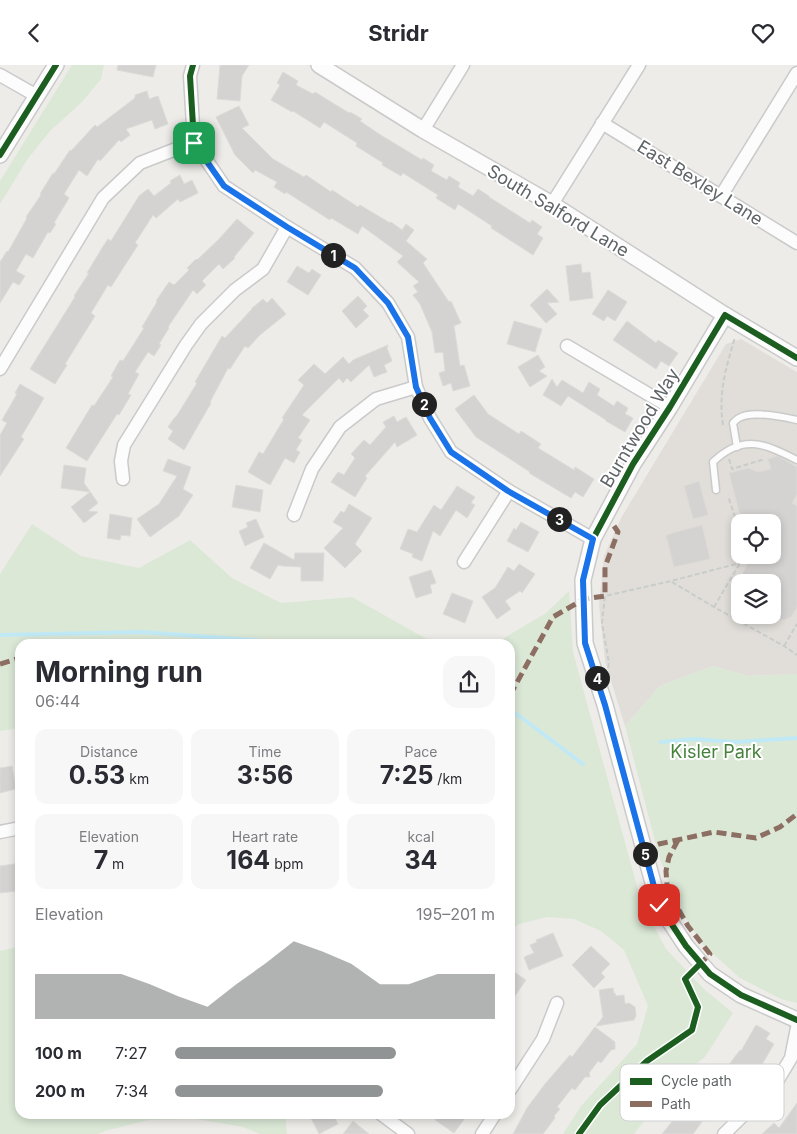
<!DOCTYPE html>
<meta charset="utf-8">
<style>
:root{--surface:#fff;--page:#f7f7f7;--text:#2b2b33;--muted:#7c7c81;--accent:#919494}
body{margin:0;font-family:Inter,sans-serif;background:var(--page);color:var(--text);height:100vh;display:flex;flex-direction:column;font-size:19px;white-space:nowrap}
*{box-sizing:border-box;margin:0}
p{font-size:16px;color:var(--muted)}
.icon{flex:none;width:28px;height:28px;fill:none;stroke:currentColor;stroke-width:2;stroke-linecap:round;stroke-linejoin:round}
.map{position:relative;flex:1;overflow:hidden}
.details{position:absolute;left:15px;top:574px;width:500px;height:480px;display:flex;flex-direction:column;background:var(--surface);border-radius:15px;box-shadow:0 2px 8px #0003}
.details>*{flex:none}
.controls{position:absolute;left:731px;top:449px;display:grid;gap:10px}
.controls a{display:grid;place-items:center;width:50px;height:50px;border-radius:10px;background:var(--surface);box-shadow:0 2px 8px #0003;font-size:25px}
.pin{position:absolute;display:grid;place-items:center;width:42px;height:42px;color:#fff;margin:-21px;border-radius:10px;box-shadow:0 2px 8px #0006}
.km{position:absolute;width:25px;height:25px;margin:-12px;border-radius:50%;background:#222;color:#fff;font-size:14px;line-height:25px;text-align:center}
.round{display:grid;place-items:center;flex:none;width:52px;height:52px;border-radius:15px;background:var(--page)}
.head{display:flex;align-items:center;justify-content:space-between;height:85px;padding:0 20px}
h1{font-size:28px;font-weight:700;line-height:38px}
.metrics{display:grid;grid-template-columns:repeat(3,1fr);gap:8px;height:85px;padding:5px 20px}
.metrics div{display:grid;align-content:center;border-radius:12px;background:var(--page);text-align:center}
.metrics b{font-size:25px;font-weight:700}
.metrics small{font-size:14px;font-weight:400}
.metrics p{font-size:14px}
.chart{height:140px;padding:10px 20px}
.chart p{display:flex;justify-content:space-between}
.chart svg{width:100%;height:90px;margin-top:5px;fill:var(--accent);opacity:.7}
ul{padding:0 20px;list-style:none;font-size:16px}
li{display:grid;grid-template-columns:80px 60px 1fr;align-items:center;height:38px}
li i{height:12px;border-radius:6px;background:var(--accent)}
header{display:flex;justify-content:space-between;align-items:center;height:65px;padding:0 20px;background:var(--surface);font-size:22px;font-weight:700}
.map>svg:first-child{display:block}
.education{fill:#e1ded9;fill-rule:evenodd}
.green{fill:#dbe8d6}
.lines{fill:none;stroke-linecap:round;stroke-linejoin:round}
.stream{stroke:#c0e9f5;stroke-width:4}
.building{fill:#d5d3d2;stroke:#dddbd8}
.service-casing{stroke:#cacaca;stroke-width:9}
.minor-casing{stroke:#cacaca;stroke-width:15}
.tertiary-casing{stroke:#cacaca;stroke-width:18}
.path{stroke:#c9cdca;stroke-width:2;stroke-dasharray:5 2.5;stroke-linecap:butt}
.service{stroke:#fcfcfc;stroke-width:6}
.minor{stroke:#fcfcfc;stroke-width:12}
.tertiary{stroke:#fcfcfc;stroke-width:15}
.quiet{stroke:#8d6e63;stroke-width:5;stroke-dasharray:10 5;stroke-linecap:butt}
.cycleway-casing{stroke:#fff;stroke-width:9}
.cycleway{stroke:#1b5e20;stroke-width:6}
.route-casing{stroke:#fff;stroke-width:10}
.route{stroke:#1a73e8;stroke-width:6}
.labels{text-anchor:middle;stroke-width:4;stroke-linejoin:round;paint-order:stroke}
.street-label{font-size:18px;fill:#5f6467;stroke:#fff}
.park-label{font-size:18px;fill:#44823a;stroke:#fff}
.key{fill:#fff;stroke:#cfd0d1;stroke-width:1}
.key-label{font-size:14px;fill:#5f6467}
</style>
<header><svg class="icon" aria-label="back" viewBox="0 0 24 24"><path d="M15 5l-7 7 7 7"/></svg>Stridr<svg class="icon" aria-label="heart" viewBox="0 0 24 24"><path d="M12 20l-8-8c-3-5 5-10 8-4 3-6 11-1 8 4z"/></svg></header>
<div class="map">
<svg width="797" height="1069" viewBox="0 0 797 1069">
<rect width="100%" height="100%" fill="#eeece9"/>
<path class="education" d="M741,274L797,307V609L748,611L713,601L660,621L625,661L605,596L599,540L604,491L621,453L726,279ZM740,458H772V490H740ZM740,518H772V550H740Z"/>
<g class="green">
<path d="M72,0H104L101,14L82,37L50,66L27,95L0,139V116Z"/>
<path d="M32,459L81,491L139,503L190,475L232,513L281,538L352,532L423,572L441,579H20V663L0,666V509Z"/>
<path d="M569,526L573,587L641,836L666,884L704,924L733,948L705,992L677,1014L634,1069H563L581,1041L637,979L648,941L624,885L601,866L574,854L547,852L519,859L510,866V579H494L546,548Z"/>
<path d="M713,601L748,611L797,609V938L781,934L740,913L703,880L677,839L659,791L625,661L660,621Z"/>
<path d="M20,881V1049H285L287,1069H260L243,1062L196,1054L149,1055L105,1066L98,1069H0V886Z"/>
</g>
<g class="lines">
<g class="stream">
<path d="M0,570L143,567L305,579"/>
<path d="M510,646L518,650L583,699"/>
<path d="M661,677L694,674L735,677L797,673"/>
</g>
</g>
<g class="building">
<path d="M118,0H156L153,12L117,5Z"/>
<path d="M220,0H249L242,11L240,36L217,34Z"/>
<path d="M283,7L298,16L296,20L313,29L315,27L349,48L350,47L362,54L360,56L379,69L422,95L423,93L434,100L431,106L447,115L449,111L460,118L458,122L473,131L478,124L489,131V132L530,158L532,155L542,162L537,169L543,173L533,190L491,163L492,161L458,139L455,145L436,133L438,130L403,108L401,111L382,100L383,98L356,81L357,78L324,57L320,63L293,46L292,47L271,35L280,20L277,18Z"/>
<path d="M147,26L149,34L158,31L168,59L155,64L152,55L126,64L130,70L121,77L119,75L100,96L98,94L87,111L79,105L64,129L69,133L54,158L56,159L50,168L48,167L33,193L26,189L16,206L25,211L19,220L13,217L0,238V197L7,186L8,187L27,153L26,152L41,130L40,129L53,108L54,109L70,85L71,86L95,60L97,62L135,33V30Z"/>
<path d="M239,41L249,60L242,63L273,94L304,112L306,110L331,127L332,125L358,142L360,140L390,158L391,157L402,165L406,159L414,165L406,176L427,194L423,198L449,237L451,236L461,258L454,261L460,301L464,300L470,321L453,326L451,318L443,321L439,308L445,306L443,287L435,288L432,267L420,239L413,230L418,227L413,221L419,217L397,197L403,191L362,161L358,169L331,153L330,155L286,127L285,129L274,122L277,117L255,105L253,108L235,90L216,52Z"/>
<path d="M180,110L184,119L192,115L198,128L180,137L178,134L156,153L153,150L135,178L138,180L111,222L108,220L91,248L95,251L65,299L67,300L55,319L30,304L75,232L74,231L89,208H87L102,183L108,174L111,176L139,131L148,124L154,131L171,118L170,116Z"/>
<path d="M237,154L254,168L234,192L235,193L223,204L219,199L202,216L206,220L197,229L193,225L168,262L169,263L159,279L161,280L154,291L148,287L135,307L139,309L128,329L131,330L119,350L117,349L87,396L66,383L92,340L94,341L113,312L111,311L120,295L123,296L144,263L142,262L157,237L156,236L169,217L174,220L189,205L187,203L196,194L197,195L219,174Z"/>
<path d="M581,199L582,208L590,207L593,233L570,236L566,201Z"/>
<path d="M297,201L309,208L312,204L321,210L308,230L287,217Z"/>
<path d="M547,224L559,237L547,238L557,249L546,258L530,240Z"/>
<path d="M608,225L627,237L615,256L607,251L604,256L592,249Z"/>
<path d="M358,231L367,241L363,245L369,251L356,263L342,246Z"/>
<path d="M272,233L286,249L260,270L248,283L245,281L230,304L228,303L210,337L211,338L184,385L168,374L173,366L168,362L175,352H176L197,318L195,317L222,271L225,273L252,244H251L263,234L267,238Z"/>
<path d="M514,256L542,264L535,287L507,279Z"/>
<path d="M627,256L656,278L658,275L678,288L669,301L661,296L656,304L613,275Z"/>
<path d="M388,280L387,283L392,296L384,300L387,307L374,312L369,300L351,317L347,313L343,318L339,313L302,350L310,355L298,373L302,375L296,385L300,387L294,398L285,393L270,420L248,407L259,387L263,389L284,354L282,353L304,320L298,315L314,299L325,309L343,292L349,299L353,295Z"/>
<path d="M538,290L545,302L539,306L547,311L530,322L518,302Z"/>
<path d="M552,314L557,322L562,315L583,328L589,317L600,324L597,330L614,341L617,336L628,343L625,349L633,353L625,367L606,356V355L568,331L561,341L543,330Z"/>
<path d="M20,319L44,333L21,372L24,374L0,411V370L7,358L2,355L17,329L15,328Z"/>
<path d="M474,330L488,349L519,369L521,366L541,379L538,383L574,405L575,402L594,414L583,432L575,427L571,433L529,408L530,407L476,372L455,344Z"/>
<path d="M394,351L397,357L406,352L417,370L397,382L395,377L365,411L367,413L355,432L331,417L338,407L344,410L355,393L351,389L364,375L370,380L386,362L383,357Z"/>
<path d="M778,391L797,402V429L792,438L797,441V542L791,552L783,555L772,549V518H737L749,497L747,490H772V458H742L729,408L748,403L758,407L771,404L768,394Z"/>
<path d="M168,394L191,402L183,424L193,430L179,451L150,472L137,454L159,439L177,411L163,406Z"/>
<path d="M64,400L86,403L84,418L98,438L88,446L98,447L84,458L71,442L90,427L61,423Z"/>
<path d="M699,416L708,450L693,454L684,421Z"/>
<path d="M236,420L263,425L260,447L232,442Z"/>
<path d="M457,421L475,432L471,438L475,440L467,453L456,445L440,471L433,466L422,496L412,492L413,489L400,484L408,464L417,467L434,440L441,445Z"/>
<path d="M349,439L372,453L355,479L362,486L345,503L324,483L343,463L333,457L341,446L344,448Z"/>
<path d="M110,449L132,453L130,471L121,470L120,475L107,473Z"/>
<path d="M256,454L264,472L245,481L239,466L248,462L246,458Z"/>
<path d="M521,457L539,467L528,487L507,476L514,463L516,465Z"/>
<path d="M702,460L710,494L674,502L666,470Z"/>
<path d="M264,478L294,495L295,488H324L323,516H301V502L282,501L278,500L270,514L250,503Z"/>
<path d="M519,499L535,509L522,528L520,526L505,536L511,544L497,554L482,532L495,523L508,502L514,506Z"/>
<path d="M431,505L436,518L430,520L432,528L416,533L409,512Z"/>
<path d="M452,528L473,536L465,558L443,549Z"/>
<path d="M12,701L16,724L0,728V703Z"/>
<path d="M20,798V823L18,824V826L0,828V801Z"/>
<path d="M553,868L563,891L529,905L524,892L534,888L530,880L537,877L536,875Z"/>
<path d="M591,881L610,899L601,908L605,912L594,923L572,900Z"/>
<path d="M510,904L526,915L510,938Z"/>
<path d="M613,923L614,928H615L616,931L624,930L625,939L629,938L635,942L636,951L634,955L596,961L603,952L599,925Z"/>
<path d="M756,960L770,968L766,974L774,979L760,1003L750,1017L728,1001L740,985L741,986Z"/>
<path d="M595,962L615,977V984L611,985L601,998L598,996L589,1008L590,1012H585L575,1025L572,1023L557,1042L560,1044L554,1051L555,1053L543,1069H513L527,1043L545,1019L570,990L572,992Z"/>
<path d="M715,1012L730,1028L710,1046L693,1069H662L691,1033L693,1034Z"/>
<path d="M797,1038V1069H762L774,1058L779,1063Z"/>
<path d="M309,1049H333L338,1059L319,1069Z"/>
<path d="M439,1049H468L454,1068L435,1055Z"/>
<path d="M353,1056L369,1069H343Z"/>
</g>
<g class="lines">
<defs>
<g id="service">
<path d="M737,382L733,358C735,356 737,354 739,353C752,345 783,352 797,355"/>
<path d="M716,425L713,397C743,368 765,379 797,395"/>
</g>
<g id="minor">
<path d="M193,0L190,11L194,77L224,121L287,162L355,203L388,238L408,272L416,322L430,353L451,387L509,426L593,474"/>
<path d="M0,10L37,31"/>
<path d="M602,58L797,178"/>
<path d="M423,65L463,0"/>
<path d="M721,131L797,8"/>
<path d="M552,139L639,0"/>
<path d="M567,281L670,342"/>
<path d="M0,304L103,133L140,98L194,77"/>
<path d="M123,414L121,396L124,380L186,280L201,259L235,225L263,204L287,162"/>
<path d="M294,450L312,404L340,362L376,334L416,322"/>
<path d="M464,497L509,426"/>
<path d="M0,767L20,763"/>
<path d="M510,1025L543,974L557,938"/>
<path d="M381,1049L408,1069"/>
<path d="M482,1069L495,1049"/>
<path d="M724,1069L776,1018L791,993L797,963"/>
</g>
<g id="tertiary">
<path d="M319,0L423,65L552,139L725,250L797,293"/>
<path d="M0,90L56,0"/>
<path d="M725,250L670,342L633,399L593,474L583,515L585,578L605,640L659,840L686,881L710,909L741,930L797,955"/>
</g>
</defs>
<use href="#service" class="service-casing"/>
<use href="#minor" class="minor-casing"/>
<use href="#tertiary" class="tertiary-casing"/>
<g class="path">
<path d="M723,360C718,328 726,303 735,272"/>
<path d="M729,394L732,404L765,394"/>
<path d="M672,517L714,542L784,581L797,590"/>
<path d="M714,542L740,498L734,468L736,455L728,431"/>
<path d="M784,581L797,559"/>
<path d="M608,603L609,598L602,558L605,531L671,516L740,498"/>
</g>
<use href="#service" class="service"/>
<use href="#minor" class="minor"/>
<use href="#tertiary" class="tertiary"/>
<g class="quiet">
<path d="M0,599L20,593"/>
<path d="M510,630L553,552L584,534L605,531V502L618,467L614,461"/>
<path d="M678,775L669,792L666,806L667,820L676,840L688,861L710,889L700,899"/>
<path d="M644,785L659,779L714,767L756,773L780,762L797,749"/>
</g>
<defs>
<g id="cycleway">
<path d="M193,0L190,11L194,77L224,121L287,162L355,203L388,238L408,272L416,322L430,353L451,387L509,426L593,474"/>
<path d="M0,90L56,0"/>
<path d="M797,293L725,250L670,342L633,399L593,474L583,515L585,578L605,640L659,840L686,881L710,909L741,930L797,955"/>
<path d="M579,1069L600,1040L647,996L692,965L698,942L685,914L700,899"/>
</g>
</defs>
<use href="#cycleway" class="cycleway-casing"/>
<use href="#cycleway" class="cycleway"/>
</g>
<g class="lines">
<defs>
<path id="route" d="M194,78L224,121L287,162L355,203L388,238L408,272L416,322L430,353L451,387L508,426L593,474L583,515L585,578L605,640L659,840"/>
</defs>
<use href="#route" class="route-casing"/>
<use href="#route" class="route"/>
</g>
<g class="labels">
<g class="street-label">
<text transform="translate(700 118) rotate(32)" y="6">East Bexley Lane</text>
<text transform="translate(558 146) rotate(31)" y="6">South Salford Lane</text>
<text transform="translate(640 363) rotate(-59)" y="6">Burntwood Way</text>
</g>
<g class="park-label">
<text x="716" y="693">Kisler Park</text>
</g>
</g>
<rect x="620" y="999" width="164" height="57" rx="8" class="key"/>
<rect x="630" y="1013" width="22" height="7" fill="#1b5e20"/>
<rect x="630" y="1036" width="22" height="6" fill="#8d6e63"/>
<g class="key-label">
<text x="661" y="1021">Cycle path</text>
<text x="661" y="1044">Path</text>
</g>
</svg>
<div class="controls">
<a><svg class="icon" aria-label="locate" viewBox="0 0 24 24"><circle cx="12" cy="12" r="6"/><path d="M12 2v4M12 18v4M2 12h4M18 12h4"/></svg></a>
<a><svg class="icon" aria-label="layers" viewBox="0 0 24 24"><path d="M12 4l9 5-9 5-9-5zM3 14l9 5 9-5"/></svg></a>
</div>
<div class="pin" style="left:194px;top:78px;background:#1e9e55"><svg class="icon" aria-label="arrive" viewBox="0 0 24 24"><path d="M6 21V4h12l-3 4 3 4H6"/></svg></div>
<div class="pin" style="left:659px;top:840px;background:#d93025"><svg class="icon" aria-label="check" viewBox="0 0 24 24"><path d="M5 12l5 5 9-10"/></svg></div>
<b class="km" style="left:333px;top:190px">1</b>
<b class="km" style="left:424px;top:339px">2</b>
<b class="km" style="left:559px;top:454px">3</b>
<b class="km" style="left:597px;top:613px">4</b>
<b class="km" style="left:645px;top:789px">5</b>
<section class="details">
<div class="head"><div><h1>Morning run</h1><p>06:44</p></div><a class="round"><svg class="icon" aria-label="share" viewBox="0 0 24 24"><path d="M12 15V3M7 8l5-5 5 5M5 13v7h14v-7"/></svg></a></div>
<div class="metrics">
<div><p>Distance</p><b>0.53<small> km</small></b></div>
<div><p>Time</p><b>3:56</b></div>
<div><p>Pace</p><b>7:25<small> /km</small></b></div>
</div>
<div class="metrics">
<div><p>Elevation</p><b>7<small> m</small></b></div>
<div><p>Heart rate</p><b>164<small> bpm</small></b></div>
<div><p>kcal</p><b>34</b></div>
</div>
<div class="chart"><p><span>Elevation</span>195–201 m</p>
<svg viewBox="0 0 160 44" preserveAspectRatio="none"><path d="M0 44V22L10 22L20 22L30 22L40 27L50 33L60 38L70 27L80 17L90 6L100 11L110 17L120 27L130 27L140 22L150 22L160 22V44z"/></svg>
</div>
<ul>
<li><b>100 m</b>7:27<i style="width:69%"></i></li>
<li><b>200 m</b>7:34<i style="width:65%"></i></li>
</ul>
</section>
</div>
